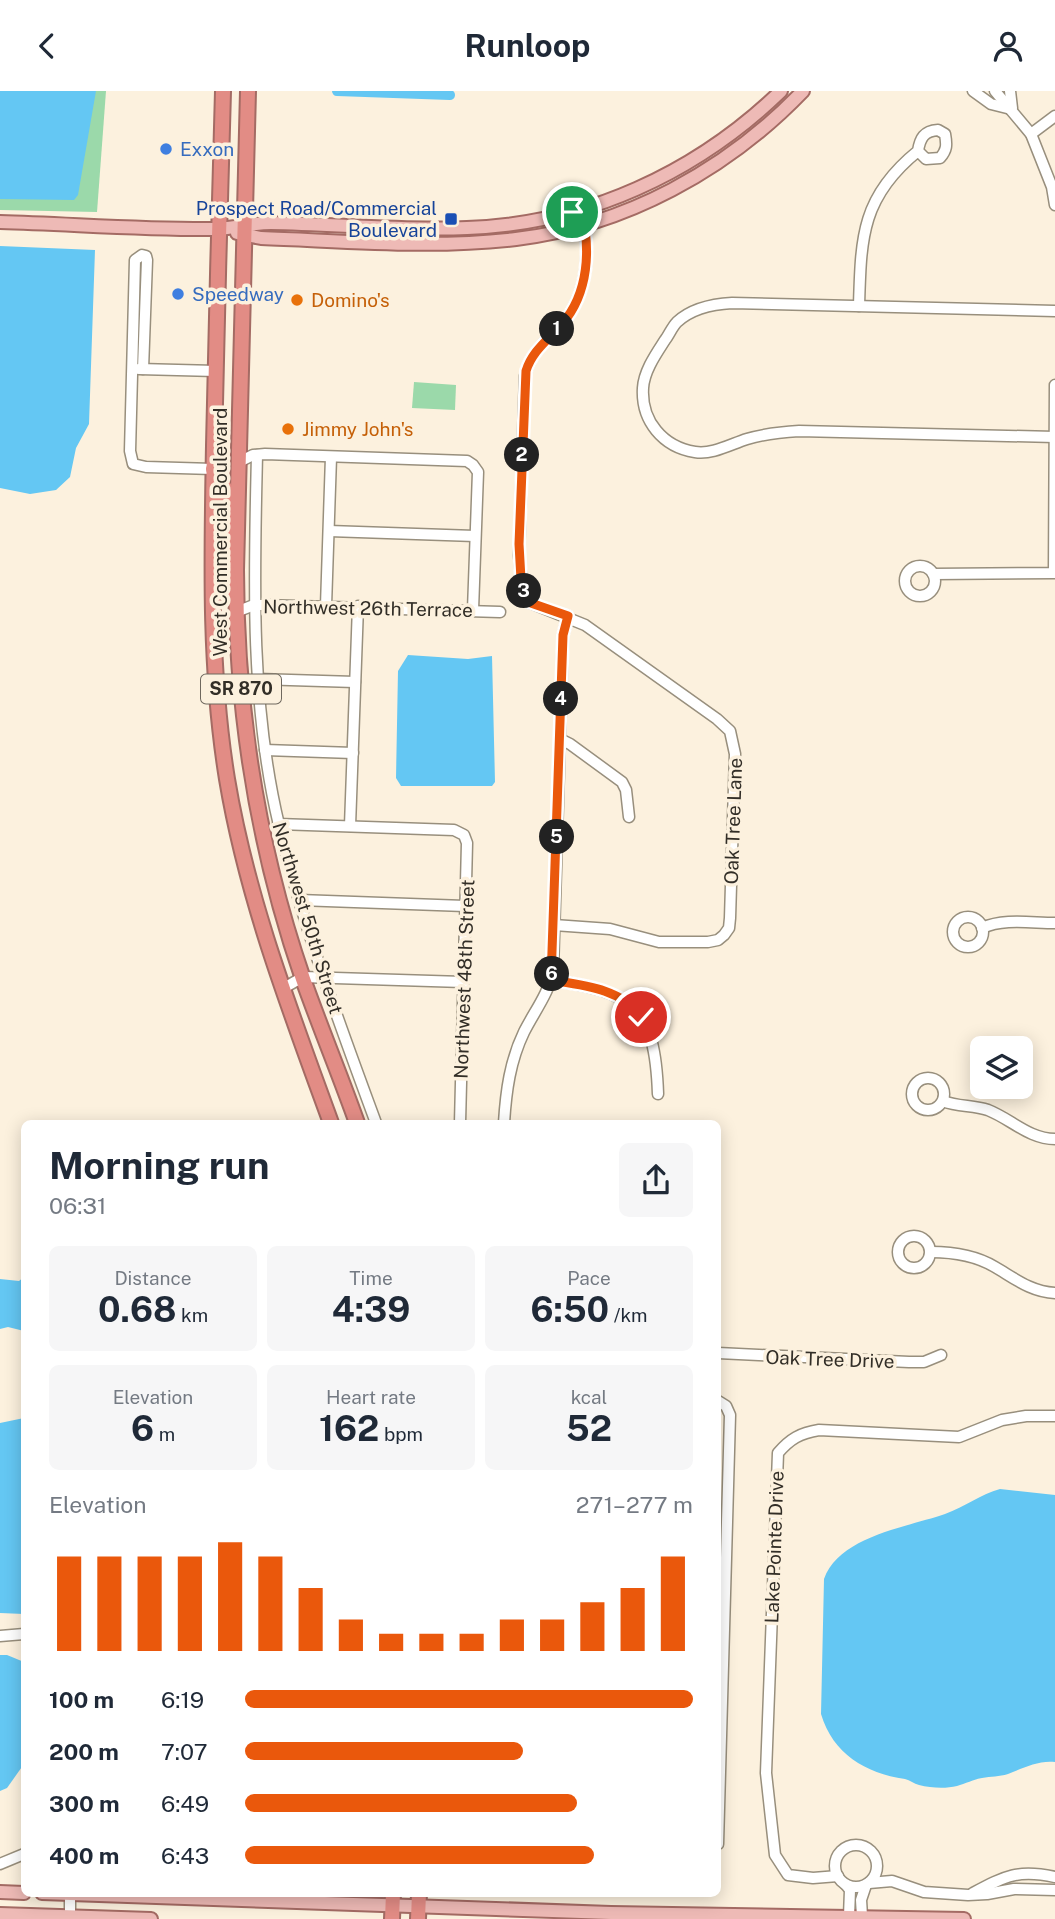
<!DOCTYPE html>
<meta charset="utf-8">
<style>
:root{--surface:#fff;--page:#f6f6f7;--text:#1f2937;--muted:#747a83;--accent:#ea580c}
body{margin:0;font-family:"Public Sans",sans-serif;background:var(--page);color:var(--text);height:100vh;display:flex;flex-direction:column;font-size:26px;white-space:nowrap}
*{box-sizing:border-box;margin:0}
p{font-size:23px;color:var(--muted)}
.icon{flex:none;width:38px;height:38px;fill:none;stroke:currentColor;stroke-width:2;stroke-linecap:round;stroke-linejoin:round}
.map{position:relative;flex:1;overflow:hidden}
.side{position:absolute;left:21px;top:1029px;width:700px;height:777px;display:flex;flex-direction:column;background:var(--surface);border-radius:10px;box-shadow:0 4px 18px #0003}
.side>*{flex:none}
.fabs{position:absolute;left:970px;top:945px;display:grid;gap:14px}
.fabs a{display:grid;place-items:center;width:63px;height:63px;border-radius:10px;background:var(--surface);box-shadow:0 4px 18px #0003;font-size:35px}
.pin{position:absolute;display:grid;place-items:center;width:60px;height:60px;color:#fff;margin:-30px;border:4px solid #fff;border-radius:50%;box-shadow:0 2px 7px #0007}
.km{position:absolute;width:35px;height:35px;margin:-18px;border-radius:50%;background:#222;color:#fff;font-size:19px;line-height:35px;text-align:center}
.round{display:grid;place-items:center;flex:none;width:74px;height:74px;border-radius:10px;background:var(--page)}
.head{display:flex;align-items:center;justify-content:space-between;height:119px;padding:0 28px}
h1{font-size:38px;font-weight:700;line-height:52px}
.metrics{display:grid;grid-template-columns:repeat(3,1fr);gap:10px;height:119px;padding:7px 28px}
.metrics div{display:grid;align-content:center;border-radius:10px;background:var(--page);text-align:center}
.metrics b{font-size:35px;font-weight:700}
.metrics small{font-size:19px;font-weight:400}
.metrics p{font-size:19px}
.chart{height:196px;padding:14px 28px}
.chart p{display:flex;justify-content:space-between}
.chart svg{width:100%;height:126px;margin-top:7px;stroke:var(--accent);stroke-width:6}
ul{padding:0 28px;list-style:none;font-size:23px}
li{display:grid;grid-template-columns:112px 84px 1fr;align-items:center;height:52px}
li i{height:18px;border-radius:9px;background:var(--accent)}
header{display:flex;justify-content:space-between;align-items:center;height:91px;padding:0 28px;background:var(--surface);font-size:32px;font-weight:700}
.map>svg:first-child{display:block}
.green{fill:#9bd9aa}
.water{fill:#64c7f3}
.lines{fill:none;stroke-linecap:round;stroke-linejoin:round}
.canal{stroke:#64c7f3;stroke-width:10}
.minor-casing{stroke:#988f7d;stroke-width:13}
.major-casing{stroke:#a46b64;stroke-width:16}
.highway-casing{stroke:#a46b64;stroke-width:18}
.minor{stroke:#fff;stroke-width:10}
.major{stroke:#eebab6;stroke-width:12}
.highway{stroke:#e28c85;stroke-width:14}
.route-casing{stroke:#fff;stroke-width:14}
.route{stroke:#ea580c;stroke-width:9}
.shop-dot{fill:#3f7fe0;stroke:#fcf1de;stroke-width:2.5}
.transit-dot{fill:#1a4fb4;stroke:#fcf1de;stroke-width:2.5}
.food-dot{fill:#e8710a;stroke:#fcf1de;stroke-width:2.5}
.labels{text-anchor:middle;stroke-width:7;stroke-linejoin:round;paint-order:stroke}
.shield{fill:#fcf1de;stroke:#6f685e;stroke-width:2}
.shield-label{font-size:18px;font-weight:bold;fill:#322e27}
.shop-label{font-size:19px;fill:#366cbe;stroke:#fcf1de;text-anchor:start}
.transit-label{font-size:19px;fill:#164399;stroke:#fcf1de;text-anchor:end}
.food-label{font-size:19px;fill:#c56008;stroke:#fcf1de;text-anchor:start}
.street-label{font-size:19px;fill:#322e27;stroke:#fcf1de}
</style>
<header><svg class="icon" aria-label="back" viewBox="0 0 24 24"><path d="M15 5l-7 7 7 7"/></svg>Runloop<svg class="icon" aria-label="person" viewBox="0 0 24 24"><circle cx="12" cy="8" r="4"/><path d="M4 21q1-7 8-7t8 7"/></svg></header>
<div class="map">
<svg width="1055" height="1828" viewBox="0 0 1055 1828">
<rect width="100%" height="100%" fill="#fcf1de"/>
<g class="green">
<path d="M0,0H106L97,121L0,119Z"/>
<path d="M414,291L456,294L455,319L412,317Z"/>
</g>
<g class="water">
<path d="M0,0H96L78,104L74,109L0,108Z"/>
<path d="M0,155L95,159L89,333L76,357L70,386L56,399L30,403L0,397Z"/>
<path d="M408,564L468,568L492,565L495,691L492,695H401L396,687L398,580Z"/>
<path d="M24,1186V1240L8,1236L0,1238V1188L19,1190Z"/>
<path d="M24,1327V1523L0,1522V1332Z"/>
<path d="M1000,1398L1055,1404V1671C1039,1669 1023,1677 1008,1683C999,1686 991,1685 982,1687C974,1688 965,1693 957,1695C945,1698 931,1697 919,1694C914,1693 910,1689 905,1688C865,1682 833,1663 821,1623L824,1488C839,1445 908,1436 945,1423C965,1416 981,1403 1000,1398Z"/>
<path d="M0,1564H7L24,1571V1673L7,1697L0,1700Z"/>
</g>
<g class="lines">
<path class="canal" d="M337,0L450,4"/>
<defs>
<g id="minor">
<path d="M973,0L991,13L1011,18"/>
<path d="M995,0L1031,43L1052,96L1055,114"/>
<path d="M1010,0L1012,17"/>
<path d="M1031,43L1055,25"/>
<path d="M859,215C861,147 861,106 918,60L926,68L940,67C947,59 947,54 945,43L938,39C924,40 920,47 918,60"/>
<path d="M1055,220L732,212C713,213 691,218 677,231C672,236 669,244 665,249C656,263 644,280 643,297C641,330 663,356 695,361C712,364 731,353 747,348C764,343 782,341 799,340L1055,346"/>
<path d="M139,278L216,280"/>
<path d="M143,278L147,169L146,165L142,164L135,169L130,360L133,373L146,376L213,378"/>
<path d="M257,364C254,487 250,613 279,734C303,836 340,934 376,1032"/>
<path d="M239,371L253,364L265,363L467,370L473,374L478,381L473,519"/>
<path d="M329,440L475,445"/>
<circle cx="920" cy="490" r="15"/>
<path d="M933,483L1054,482L1055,294"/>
<path d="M326,515L331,366"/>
<path d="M236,521L254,514H264L500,521"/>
<path d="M258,588L355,591"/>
<path d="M560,648L570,653L622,691L626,699L629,726"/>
<path d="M265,659L353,662"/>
<path d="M278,733L454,739L464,744L467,752L460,1032"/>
<path d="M350,735L358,515"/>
<path d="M299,809L465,815"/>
<circle cx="968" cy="841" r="15"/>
<path d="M554,834L610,838L659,851H708L718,849L724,844L729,837L730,827L735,663L730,640L717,628L585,534L528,511L522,493L519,464L525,285C529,262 547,250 562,233C589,201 591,157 581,119"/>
<path d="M982,837C1004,827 1031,832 1055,832"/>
<path d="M551,889C633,901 655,916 658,1003"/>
<path d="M282,898L303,886L463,891"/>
<circle cx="928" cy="1003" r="16"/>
<path d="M943,1010C958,1016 973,1014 988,1019C1011,1028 1029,1048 1055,1048"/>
<path d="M504,1032C506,1000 510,970 524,941C534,921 549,902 553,880L563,544L568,525"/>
<circle cx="914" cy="1161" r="16"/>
<path d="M931,1161C954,1161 975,1164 995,1176C1014,1187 1031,1201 1055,1202"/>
<path d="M718,1262L909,1271H924L941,1264"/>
<path d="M718,1310L726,1315L730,1324L718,1753"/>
<path d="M0,1545L24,1543"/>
<circle cx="856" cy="1775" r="21"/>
<path d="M0,1773L24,1763"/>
<path d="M838,1785L813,1787L788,1784L775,1764L766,1682L778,1362C790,1348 800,1342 819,1339L959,1346L1002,1329L1026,1325H1055"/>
<path d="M869,1792L892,1790L924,1801L968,1804L987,1803L1014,1798L1055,1799"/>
<path d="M846,1794L850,1799L849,1825"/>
<path d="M70,1802V1825"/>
<path d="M973,1802C1005,1785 1018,1778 1055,1786"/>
<path d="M862,1825L861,1809L866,1794"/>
</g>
<g id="major">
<path d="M0,131C72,133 146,139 218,138C235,137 253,132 271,132C336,133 402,140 467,137C586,133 696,82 781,0"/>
<path d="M237,142L261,147C346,150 432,158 516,148C625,135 727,79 803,0"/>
<path d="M0,1801L24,1802"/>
<path d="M42,1802L611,1822L964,1828"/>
<path d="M0,1823L151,1828"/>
</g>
<g id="highway">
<path d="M223,0C220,118 216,237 214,355C212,467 209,577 227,688C247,808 290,919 331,1032"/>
<path d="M248,0L236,479C236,618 258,757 303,888C320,936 340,984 357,1032"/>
<path d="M213,378L225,397L224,464L231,499"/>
<path d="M392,1828L393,1802"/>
<path d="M418,1828L419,1802"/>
</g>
</defs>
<use href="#minor" class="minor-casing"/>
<use href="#major" class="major-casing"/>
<use href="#highway" class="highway-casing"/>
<use href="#minor" class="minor"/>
<use href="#major" class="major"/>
<use href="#highway" class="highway"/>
</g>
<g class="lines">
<defs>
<path id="route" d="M572,121L581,119C591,157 589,202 562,233C548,249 532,260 526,280L519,453L521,488L528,511L568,525L563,544L551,889C582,894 623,898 641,926"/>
</defs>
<use href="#route" class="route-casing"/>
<use href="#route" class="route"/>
</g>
<g class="shop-dot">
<circle cx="166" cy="58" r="7"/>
<circle cx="178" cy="203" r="7"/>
</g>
<rect class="transit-dot" x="444" y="121" width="14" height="14" rx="3.5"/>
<g class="food-dot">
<circle cx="297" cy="209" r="7"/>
<circle cx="288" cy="338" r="7"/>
</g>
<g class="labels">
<rect class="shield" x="201" y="583.5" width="80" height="29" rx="5"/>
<g class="shield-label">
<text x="241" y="604">SR 870</text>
</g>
<g class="shop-label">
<text x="180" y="65">Exxon</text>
<text x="192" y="210">Speedway</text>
</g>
<g class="transit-label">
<text x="437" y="124">Prospect Road/Commercial<tspan x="437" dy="22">Boulevard</tspan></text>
</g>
<g class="food-label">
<text x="311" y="216">Domino's</text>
<text x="302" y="345">Jimmy John's</text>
</g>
<g class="street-label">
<text transform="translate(220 441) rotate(-90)" y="7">West Commercial Boulevard</text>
<text transform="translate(368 517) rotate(1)" y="7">Northwest 26th Terrace</text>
<text transform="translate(733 730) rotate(-88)" y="7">Oak Tree Lane</text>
<text transform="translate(308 827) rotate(73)" y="7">Northwest 50th Street</text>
<text transform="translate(464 888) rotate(-88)" y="7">Northwest 48th Street</text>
<text transform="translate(830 1268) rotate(2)" y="7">Oak Tree Drive</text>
<text transform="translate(774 1456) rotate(-88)" y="7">Lake Pointe Drive</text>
</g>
</g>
</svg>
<div class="fabs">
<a><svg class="icon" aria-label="layers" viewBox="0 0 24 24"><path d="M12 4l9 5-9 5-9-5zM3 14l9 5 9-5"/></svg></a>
</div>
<div class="pin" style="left:572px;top:121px;background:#1e9e55"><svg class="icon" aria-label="arrive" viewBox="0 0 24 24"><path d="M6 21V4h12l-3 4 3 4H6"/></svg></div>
<div class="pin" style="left:641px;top:926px;background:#d93025"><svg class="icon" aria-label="check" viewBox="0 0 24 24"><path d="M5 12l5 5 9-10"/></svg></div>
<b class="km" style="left:557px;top:238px">1</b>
<b class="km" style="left:522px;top:364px">2</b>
<b class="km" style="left:524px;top:500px">3</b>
<b class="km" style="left:561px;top:608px">4</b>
<b class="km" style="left:557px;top:746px">5</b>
<b class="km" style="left:552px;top:883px">6</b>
<section class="side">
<div class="head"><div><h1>Morning run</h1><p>06:31</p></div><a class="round"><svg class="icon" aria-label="share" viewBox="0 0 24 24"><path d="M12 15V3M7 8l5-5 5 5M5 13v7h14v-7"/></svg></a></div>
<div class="metrics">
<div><p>Distance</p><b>0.68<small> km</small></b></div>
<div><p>Time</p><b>4:39</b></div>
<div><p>Pace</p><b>6:50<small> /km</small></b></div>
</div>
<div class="metrics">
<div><p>Elevation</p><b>6<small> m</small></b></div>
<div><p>Heart rate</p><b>162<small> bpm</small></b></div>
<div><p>kcal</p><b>52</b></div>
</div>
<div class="chart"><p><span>Elevation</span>271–277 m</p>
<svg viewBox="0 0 160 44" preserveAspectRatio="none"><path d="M5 44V11M15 44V11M25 44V11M35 44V11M45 44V6M55 44V11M65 44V22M75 44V33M85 44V38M95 44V38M105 44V38M115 44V33M125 44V33M135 44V27M145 44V22M155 44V11"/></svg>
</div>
<ul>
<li><b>100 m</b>6:19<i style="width:100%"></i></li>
<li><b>200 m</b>7:07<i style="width:62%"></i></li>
<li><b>300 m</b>6:49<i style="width:74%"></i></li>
<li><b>400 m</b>6:43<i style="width:78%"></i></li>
</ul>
</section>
</div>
